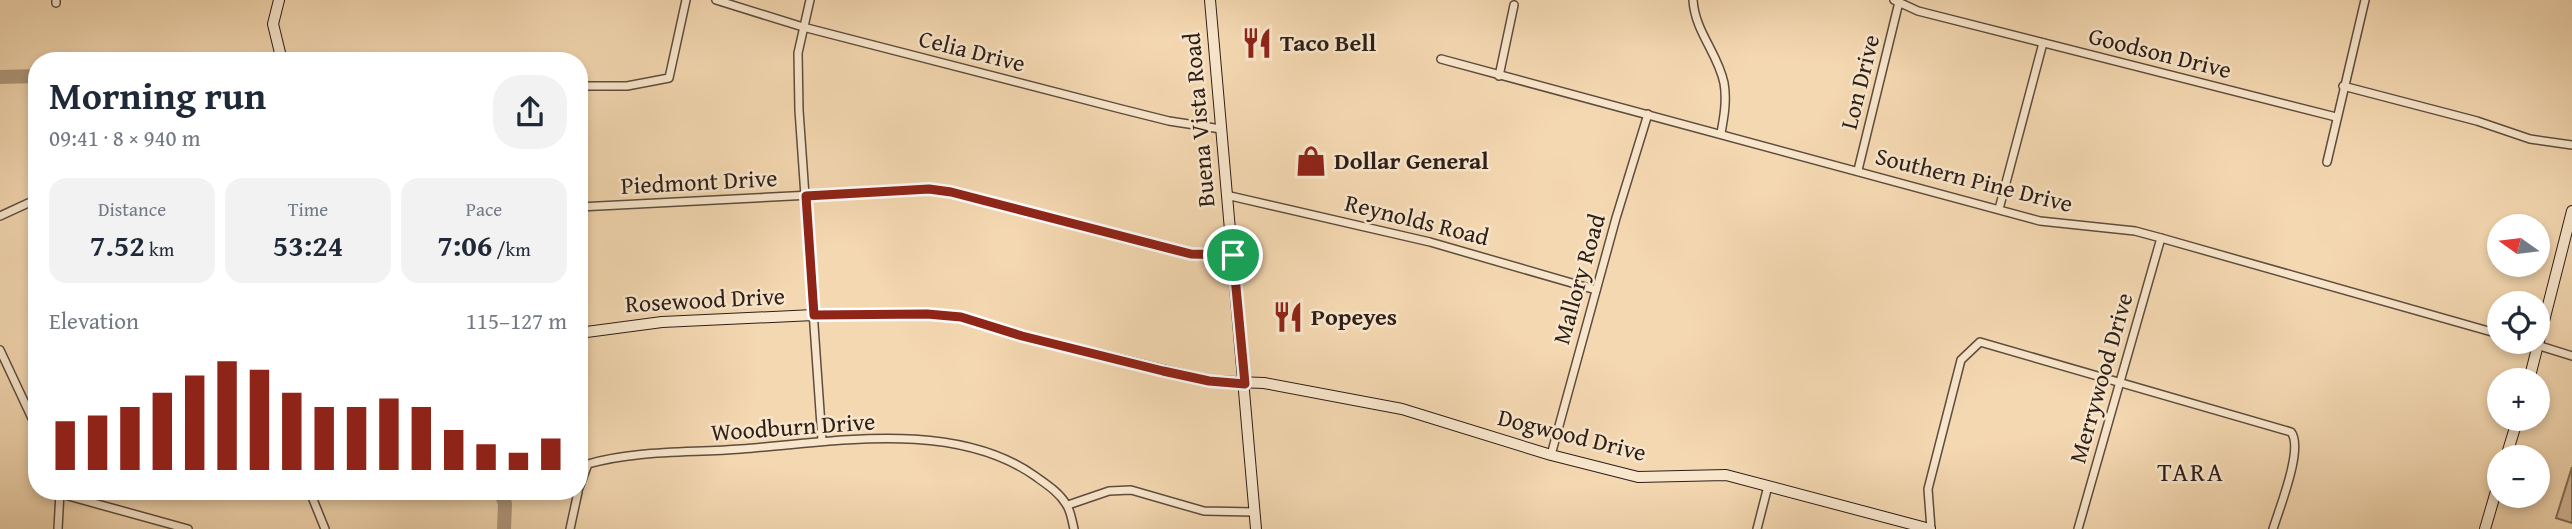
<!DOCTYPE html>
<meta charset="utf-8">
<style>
:root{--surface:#fff;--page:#f2f2f3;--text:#1f2937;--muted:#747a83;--accent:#8f2418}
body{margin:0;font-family:"Gentium Book Plus",serif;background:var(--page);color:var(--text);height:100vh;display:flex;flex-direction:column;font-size:26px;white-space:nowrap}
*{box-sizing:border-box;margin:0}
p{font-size:23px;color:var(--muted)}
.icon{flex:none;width:38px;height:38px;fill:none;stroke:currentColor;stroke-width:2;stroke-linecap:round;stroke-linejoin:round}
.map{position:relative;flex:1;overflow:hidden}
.panel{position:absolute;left:28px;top:52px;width:560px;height:448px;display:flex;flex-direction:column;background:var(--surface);border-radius:28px;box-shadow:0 4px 10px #0003}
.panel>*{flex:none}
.needle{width:46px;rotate:284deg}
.tools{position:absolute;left:2487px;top:214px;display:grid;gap:14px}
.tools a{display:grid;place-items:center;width:63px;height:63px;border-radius:50%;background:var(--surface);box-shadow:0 4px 10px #0003;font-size:35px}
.pin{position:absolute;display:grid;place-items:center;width:60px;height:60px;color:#fff;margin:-30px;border:4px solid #fff;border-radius:50%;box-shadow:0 2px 7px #0007}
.round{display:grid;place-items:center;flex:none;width:74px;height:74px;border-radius:28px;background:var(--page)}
.headline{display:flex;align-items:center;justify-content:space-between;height:119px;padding:0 21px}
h1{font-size:38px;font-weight:700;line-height:52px}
.stats{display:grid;grid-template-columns:repeat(3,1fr);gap:10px;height:119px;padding:7px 21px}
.stats div{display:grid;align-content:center;border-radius:18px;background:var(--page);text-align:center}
.stats b{font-size:30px;font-weight:700}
.stats small{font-size:19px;font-weight:400}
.stats p{font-size:19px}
.chart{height:196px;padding:14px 21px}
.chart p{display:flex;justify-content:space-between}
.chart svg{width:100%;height:126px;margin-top:7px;stroke:var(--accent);stroke-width:6}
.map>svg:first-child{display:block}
.green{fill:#d2b897;stroke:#7f6b58;stroke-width:2}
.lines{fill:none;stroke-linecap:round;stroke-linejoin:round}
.river{stroke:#b0997d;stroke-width:14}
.street-casing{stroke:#5e4c3e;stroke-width:10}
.secondary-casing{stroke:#2c1e18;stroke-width:12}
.street{stroke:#f8e6cc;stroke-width:7}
.secondary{stroke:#f8e6cc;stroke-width:10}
.route-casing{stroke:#fff;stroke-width:14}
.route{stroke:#8f2418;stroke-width:9}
.labels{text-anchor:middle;stroke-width:5;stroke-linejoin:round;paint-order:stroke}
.poi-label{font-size:24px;font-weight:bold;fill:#2c1e18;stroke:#f8e6cc;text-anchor:start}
.street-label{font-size:24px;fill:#2c1e18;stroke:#f8e6cc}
.neighbourhood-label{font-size:26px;letter-spacing:2px;fill:#2c1e18;stroke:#f8e6cc}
</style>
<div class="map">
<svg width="2572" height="529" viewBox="0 0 2572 529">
<rect width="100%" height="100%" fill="#f4d8b1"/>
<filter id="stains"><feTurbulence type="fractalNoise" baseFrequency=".00286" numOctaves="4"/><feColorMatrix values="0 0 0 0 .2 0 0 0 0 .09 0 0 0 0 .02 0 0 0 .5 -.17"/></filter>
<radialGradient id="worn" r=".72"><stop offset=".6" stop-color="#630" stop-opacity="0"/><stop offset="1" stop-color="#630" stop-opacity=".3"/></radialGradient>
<path class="green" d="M2572,467V523L2556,518Z"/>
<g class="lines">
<g class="river">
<path d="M0,77L37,76"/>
<path d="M501,492L505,504L504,529"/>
</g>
<defs>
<g id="street">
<path d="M716,0L803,27L1121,109L1169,121L1221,129"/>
<path d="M810,0L798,53L799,110L822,440"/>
<path d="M1693,0C1695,32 1718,53 1724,83C1727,100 1724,117 1721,133"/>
<path d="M1894,0L1918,11L2336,117"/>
<path d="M56,3V0"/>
<path d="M1441,59L2040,221L2135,231L2161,238L2499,334"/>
<path d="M1499,76L1514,5"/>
<path d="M579,86H627L669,78L686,0"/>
<path d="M2343,86L2477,121L2530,139L2572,145"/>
<path d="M2327,162L2365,0"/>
<path d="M1858,170L1899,2"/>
<path d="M1226,195L1430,242L1596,290"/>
<path d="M579,207L929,189L951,192L1191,253L1233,255"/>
<path d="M1999,209L2043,43"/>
<path d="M0,216L37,199"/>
<path d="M2524,341L2572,356"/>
<path d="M0,350L37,429"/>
<path d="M1551,455L1616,218L1648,114"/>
<path d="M579,488L588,464C636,450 690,453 741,449C833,442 954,419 1035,476C1046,484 1059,492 1066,504C1071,511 1072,521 1074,529"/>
<path d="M310,492L325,529"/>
<path d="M61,494L188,529"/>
<path d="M1068,505L1109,491L1131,490L1204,511L1254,512"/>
<path d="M58,529L60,492"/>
<path d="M570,529L578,492"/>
<path d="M1757,529L1768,486"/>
<path d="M1931,529L1928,489L1961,360L1980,342L2291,432C2304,448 2279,509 2273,529"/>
<path d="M2078,529L2161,238"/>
</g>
<g id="secondary">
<path d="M279,0L273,24L282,61"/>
<path d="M1210,0L1256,529"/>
<path d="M579,333L662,322L814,315L927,314L961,317L1022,336L1209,381L1264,383L1402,409L1551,455L1638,477L1726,475L1930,529"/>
<path d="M2529,380L2572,211"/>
<path d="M2506,457L2518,418"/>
<path d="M2485,529L2499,481"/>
</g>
</defs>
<use href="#street" class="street-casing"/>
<use href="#secondary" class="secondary-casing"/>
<use href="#street" class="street"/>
<use href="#secondary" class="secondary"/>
</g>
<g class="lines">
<defs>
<path id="route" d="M929,189L951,192L1191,254L1233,255L1245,384L1209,381L1163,371L1022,336L961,317L927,314L814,315L806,196Z"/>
</defs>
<use href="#route" class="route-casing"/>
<use href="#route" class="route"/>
</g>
<defs>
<symbol id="restaurant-bare" viewBox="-9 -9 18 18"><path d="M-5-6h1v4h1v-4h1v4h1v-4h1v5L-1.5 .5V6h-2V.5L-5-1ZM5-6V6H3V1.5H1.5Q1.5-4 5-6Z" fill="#8f2418" stroke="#f8e6cc" stroke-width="2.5" paint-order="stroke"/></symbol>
<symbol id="shop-bare" viewBox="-9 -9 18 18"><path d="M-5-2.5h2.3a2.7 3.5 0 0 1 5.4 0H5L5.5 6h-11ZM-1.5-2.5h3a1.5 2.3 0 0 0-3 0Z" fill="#8f2418" stroke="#f8e6cc" stroke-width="2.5" paint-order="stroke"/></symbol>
</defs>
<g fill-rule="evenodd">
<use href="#restaurant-bare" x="1235" y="21" width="44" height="44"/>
<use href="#shop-bare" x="1289" y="139" width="44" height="44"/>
<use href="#restaurant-bare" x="1266" y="295" width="44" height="44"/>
</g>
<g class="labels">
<g class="poi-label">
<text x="1280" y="51">Taco Bell</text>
<text x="1334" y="169">Dollar General</text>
<text x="1311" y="325">Popeyes</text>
</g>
<g class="street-label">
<text transform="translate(972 51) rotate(14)" y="8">Celia Drive</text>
<text transform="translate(2160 53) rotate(14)" y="8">Goodson Drive</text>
<text transform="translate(1860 82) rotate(-76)" y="8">Lon Drive</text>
<text transform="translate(1199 120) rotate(-95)" y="8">Buena Vista Road</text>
<text transform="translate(1974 180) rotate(14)" y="8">Southern Pine Drive</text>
<text transform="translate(699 182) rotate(-3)" y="8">Piedmont Drive</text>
<text transform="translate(1417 220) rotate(14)" y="8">Reynolds Road</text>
<text transform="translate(1579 279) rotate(-74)" y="8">Mallory Road</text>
<text transform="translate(705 300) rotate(-3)" y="8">Rosewood Drive</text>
<text transform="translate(2101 378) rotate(-74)" y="8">Merrywood Drive</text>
<text transform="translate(793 427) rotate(-4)" y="8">Woodburn Drive</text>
<text transform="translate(1572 435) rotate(14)" y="8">Dogwood Drive</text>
</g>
<g class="neighbourhood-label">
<text x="2191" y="481">TARA</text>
</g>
</g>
<rect width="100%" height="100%" filter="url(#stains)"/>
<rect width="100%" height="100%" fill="url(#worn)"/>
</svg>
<div class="tools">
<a><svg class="needle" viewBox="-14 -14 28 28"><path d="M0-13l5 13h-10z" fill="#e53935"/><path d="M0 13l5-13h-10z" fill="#747a83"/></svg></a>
<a><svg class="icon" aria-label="locate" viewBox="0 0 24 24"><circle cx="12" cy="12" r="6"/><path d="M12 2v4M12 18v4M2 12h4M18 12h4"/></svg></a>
<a>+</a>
<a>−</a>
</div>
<div class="pin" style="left:1233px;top:255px;background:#1e9e55"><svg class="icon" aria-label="arrive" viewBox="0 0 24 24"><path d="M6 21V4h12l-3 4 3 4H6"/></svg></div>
<section class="panel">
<div class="headline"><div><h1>Morning run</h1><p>09:41 · 8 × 940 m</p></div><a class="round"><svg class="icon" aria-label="share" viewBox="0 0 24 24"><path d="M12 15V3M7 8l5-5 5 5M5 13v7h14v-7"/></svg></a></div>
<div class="stats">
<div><p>Distance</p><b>7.52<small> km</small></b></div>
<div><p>Time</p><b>53:24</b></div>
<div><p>Pace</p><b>7:06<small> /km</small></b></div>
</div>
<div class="chart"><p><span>Elevation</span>115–127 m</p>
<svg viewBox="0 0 160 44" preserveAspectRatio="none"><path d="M5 44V27M15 44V25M25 44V22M35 44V17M45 44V11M55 44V6M65 44V9M75 44V17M85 44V22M95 44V22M105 44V19M115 44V22M125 44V30M135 44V35M145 44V38M155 44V33"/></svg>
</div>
</section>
</div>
